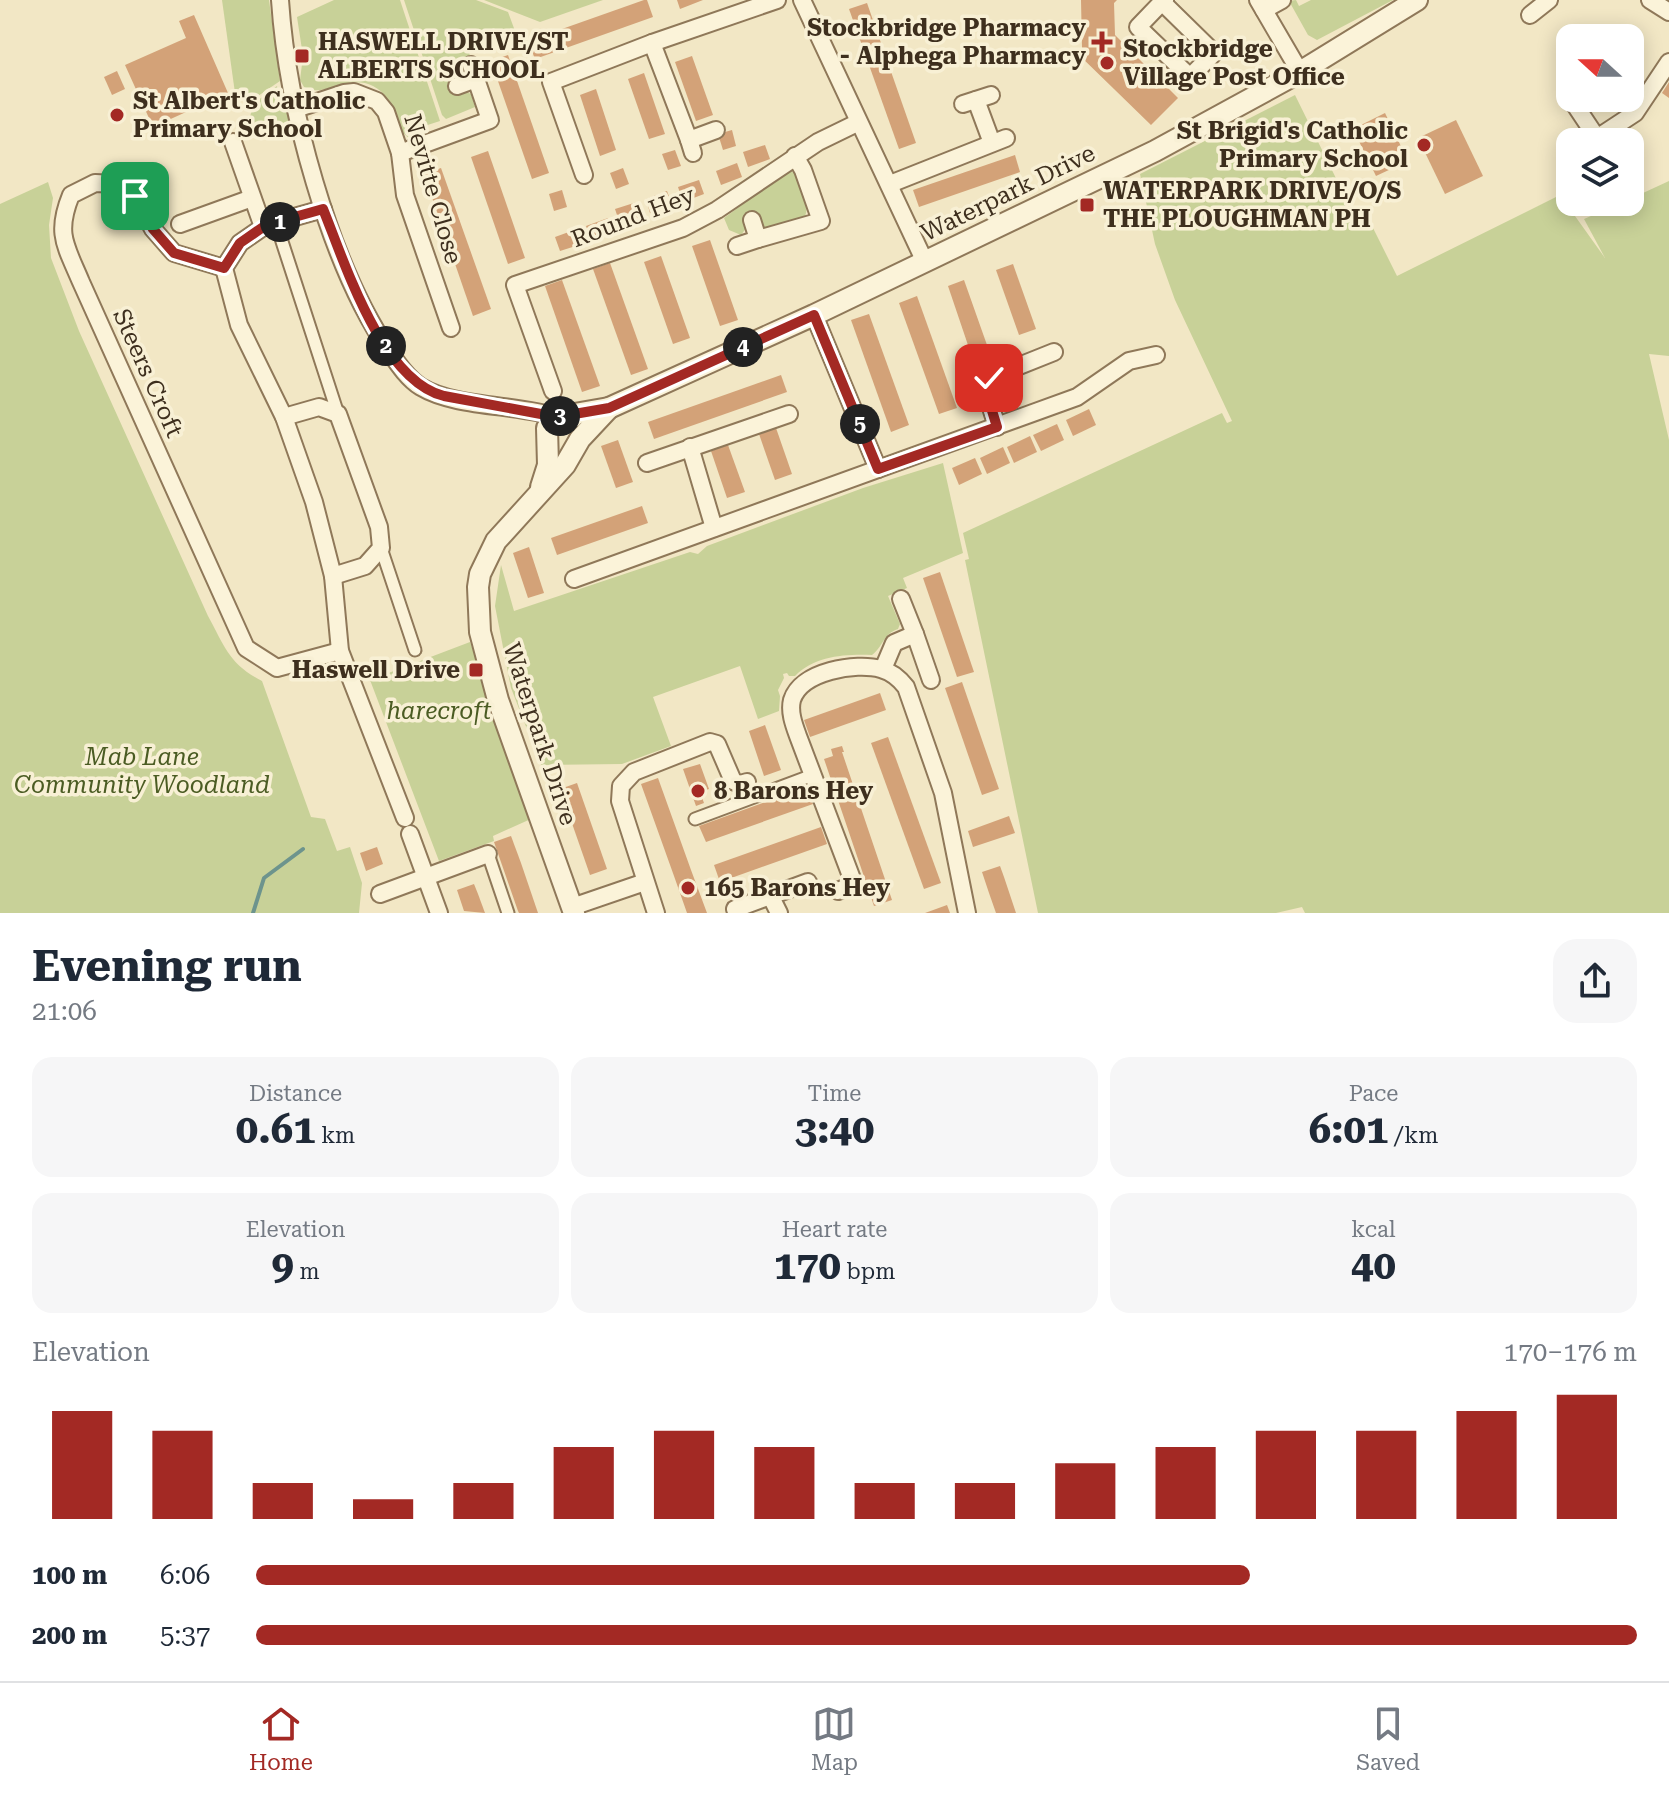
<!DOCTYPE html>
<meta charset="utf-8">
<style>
:root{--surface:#fff;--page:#f6f6f7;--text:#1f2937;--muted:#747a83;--line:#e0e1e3;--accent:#a32924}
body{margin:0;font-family:"Roboto Serif",serif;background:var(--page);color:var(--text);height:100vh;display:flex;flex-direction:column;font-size:30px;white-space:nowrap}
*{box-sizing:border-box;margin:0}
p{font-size:26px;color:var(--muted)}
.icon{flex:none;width:44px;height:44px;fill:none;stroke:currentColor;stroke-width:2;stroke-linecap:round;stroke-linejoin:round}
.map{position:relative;height:913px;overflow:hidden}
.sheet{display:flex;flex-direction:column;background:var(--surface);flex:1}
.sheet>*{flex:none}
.needle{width:52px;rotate:291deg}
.buttons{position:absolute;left:1556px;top:24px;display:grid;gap:16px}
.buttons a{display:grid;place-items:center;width:88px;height:88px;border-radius:16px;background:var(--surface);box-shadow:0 4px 20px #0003;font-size:40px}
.pin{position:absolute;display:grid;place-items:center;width:68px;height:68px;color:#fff;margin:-34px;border-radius:16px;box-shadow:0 4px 12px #0006}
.km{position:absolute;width:40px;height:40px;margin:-20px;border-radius:50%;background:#222;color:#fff;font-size:22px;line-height:40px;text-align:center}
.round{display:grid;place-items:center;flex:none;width:84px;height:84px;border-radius:24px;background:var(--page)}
.summary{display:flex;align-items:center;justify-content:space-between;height:136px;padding:0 32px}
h1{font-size:44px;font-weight:700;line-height:60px}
.figures{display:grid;grid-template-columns:repeat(3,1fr);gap:12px;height:136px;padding:8px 32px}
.figures div{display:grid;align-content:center;border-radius:20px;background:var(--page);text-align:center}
.figures b{font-size:40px;font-weight:700}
.figures small{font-size:22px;font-weight:400}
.figures p{font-size:22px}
.chart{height:224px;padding:16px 32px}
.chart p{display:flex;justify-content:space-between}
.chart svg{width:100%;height:144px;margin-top:8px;stroke:var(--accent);stroke-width:6}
ul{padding:0 32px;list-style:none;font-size:26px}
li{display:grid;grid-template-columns:128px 96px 1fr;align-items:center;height:60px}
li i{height:20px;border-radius:10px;background:var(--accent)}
.dock{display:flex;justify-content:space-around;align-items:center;height:112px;border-top:2px solid var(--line);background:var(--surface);font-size:22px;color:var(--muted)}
.dock a{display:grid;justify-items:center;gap:4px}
.dock .selected{color:var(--accent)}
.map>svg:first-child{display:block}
.green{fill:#c8d198}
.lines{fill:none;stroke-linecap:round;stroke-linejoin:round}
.stream{stroke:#6d948d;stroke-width:4}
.building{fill:#d3a278}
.pedestrian-casing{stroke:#8f7859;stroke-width:15}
.minor-casing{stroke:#8f7859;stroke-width:20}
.tertiary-casing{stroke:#8f7859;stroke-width:24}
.pedestrian{stroke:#fbf3d9;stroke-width:11}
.minor{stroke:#fbf3d9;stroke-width:16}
.tertiary{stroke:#fbf3d9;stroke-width:20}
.route-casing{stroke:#fff;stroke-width:16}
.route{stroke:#a32924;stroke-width:10}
.poi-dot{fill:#a32924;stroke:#f8f0d5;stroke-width:3}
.labels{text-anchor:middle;stroke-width:7;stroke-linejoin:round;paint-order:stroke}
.poi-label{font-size:24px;font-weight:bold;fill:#3e2f1e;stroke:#f8f0d5;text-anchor:start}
.street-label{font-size:24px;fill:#3e2f1e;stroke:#f8f0d5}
.park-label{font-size:24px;font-style:italic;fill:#4b5c23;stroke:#f8f0d5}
</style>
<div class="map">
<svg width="1669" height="913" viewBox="0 0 1669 913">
<rect width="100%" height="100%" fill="#f2e7c5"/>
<g class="green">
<path d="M222,0H269L280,81L252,100L235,93Z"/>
<path d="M334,0H400L440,121L409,131L411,138H409C392,126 399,100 373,86C347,73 323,99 304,87L300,80L303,56L297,17Z"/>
<path d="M404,0H476L508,12L515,31L485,43L484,41L468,47L471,61L462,65L461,75L449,82L453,92L463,90L471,94L475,107L446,119L442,115Z"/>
<path d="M484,0H603L540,22Z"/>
<path d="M1296,0L1299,6L1311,0H1393L1317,40L1308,35L1289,1Z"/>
<path d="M277,86L278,93L283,92L289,121L246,135L253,104Z"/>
<path d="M1295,95L1358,223L1368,218L1397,276L1560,195L1605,258L1584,219L1623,202H1630V199L1669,181V356L1649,354L1669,440V913H1305L1302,907L1276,913H1038L965,560L969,559L963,533L1222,413L1227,423L1232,421L1175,300L1155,244L1140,174Z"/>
<path d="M789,170C802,176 812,205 804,218L765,229L759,222L747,227L741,235L729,230L724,218Z"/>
<path d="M48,182L53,198L49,225L51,258L79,331L208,616C225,647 229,664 262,681L311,817L325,819L337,851L350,847L362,883L359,913H0V204Z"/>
<path d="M943,463L963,553L903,578L907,588L888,596L900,624L898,629C883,634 883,647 872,655C844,654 815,656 795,676H789L787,673L783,674L784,678L778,690L780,696L779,711L758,719L740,666L653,697L671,746L622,764L541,765L511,688L495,606L501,565L514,611L690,552L698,554L707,546L863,488Z"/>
<path d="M470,642L533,818L493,836L494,841L439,861L370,680Z"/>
</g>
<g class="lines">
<path class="stream" d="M253,913L264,878L303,849"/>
</g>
<g class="building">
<path d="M644,0H647L653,17L535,59L528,41Z"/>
<path d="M677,0H703L680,9Z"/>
<path d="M1081,0H1117L1114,3L1115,35L1178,98L1151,125L1077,53L1082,48Z"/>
<path d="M867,3L916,143L899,149L849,9Z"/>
<path d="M194,15L228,93L153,127L125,65L186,38L179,21Z"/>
<path d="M508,55L549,173L532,179L491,61Z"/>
<path d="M692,56L713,115L696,121L675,62Z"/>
<path d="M117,71L125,89L112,95L104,77Z"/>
<path d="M644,73L665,134L649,139L628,79Z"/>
<path d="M1669,82V98L1662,93Z"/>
<path d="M596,89L616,150L600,156L580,95Z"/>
<path d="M1385,113L1408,161L1376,176L1353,129Z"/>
<path d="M1456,120L1483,176L1445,194L1418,138Z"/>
<path d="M732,130L736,146L723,150L718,134Z"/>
<path d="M765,145L770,159L748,167L743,152Z"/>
<path d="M675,150L681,166L668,170L662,154Z"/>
<path d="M488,151L525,258L508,264L471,157Z"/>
<path d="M1015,155L1020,172L919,207L913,190Z"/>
<path d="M737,163L742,177L721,185L716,171Z"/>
<path d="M441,168L491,309L473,316L424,174Z"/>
<path d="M623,168L629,184L616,189L610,173Z"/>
<path d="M699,180L704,194L683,202L678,187Z"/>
<path d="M562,190L567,207L554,211L549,194Z"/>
<path d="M667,191L672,205L650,213L646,199Z"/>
<path d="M637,202L642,216L620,224L615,209Z"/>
<path d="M608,218L613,232L591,240L586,226Z"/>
<path d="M577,229L582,244L560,251L555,237Z"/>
<path d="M710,240L738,320L720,326L692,246Z"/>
<path d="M661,256L690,338L673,344L644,262Z"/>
<path d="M610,263L648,369L631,375L593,269Z"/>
<path d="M1013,264L1036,329L1019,335L996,270Z"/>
<path d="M562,280L600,386L582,392L545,286Z"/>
<path d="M964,280L987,345L970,351L948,286Z"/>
<path d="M917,296L957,408L939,414L899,303Z"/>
<path d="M869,314L909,425L891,432L851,320Z"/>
<path d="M781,375L787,392L654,439L648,422Z"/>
<path d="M1089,409L1096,425L1073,436L1066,420Z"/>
<path d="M1057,424L1064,440L1041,451L1033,435Z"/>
<path d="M776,428L792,474L775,480L759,434Z"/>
<path d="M1030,436L1037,452L1014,463L1007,447Z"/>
<path d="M618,440L633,482L616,488L601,446Z"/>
<path d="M728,445L745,492L727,498L711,451Z"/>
<path d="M1003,447L1010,463L987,474L980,458Z"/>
<path d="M975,458L982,474L959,485L952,468Z"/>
<path d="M642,506L648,523L557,555L551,538Z"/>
<path d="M529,547L544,593L528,598L513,553Z"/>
<path d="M940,572L974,672L957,677L923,578Z"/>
<path d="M962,682L999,789L982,795L945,688Z"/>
<path d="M880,693L886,710L810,737L804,720Z"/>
<path d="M765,725L781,770L764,776L749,731Z"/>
<path d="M888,737L941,883L924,889L871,743Z"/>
<path d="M842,746L844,752H842L892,900L874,906L824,759L833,756L831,749Z"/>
<path d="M700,764L709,789L700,792L704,803L696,806L683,769Z"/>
<path d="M658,778L691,870L707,913H687L674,876L641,784Z"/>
<path d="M577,783L607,869L590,875L560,789Z"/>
<path d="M807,787L813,804L706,842L699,826Z"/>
<path d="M1009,816L1015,833L973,847L968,831Z"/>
<path d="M821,827L827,844L720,882L714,865Z"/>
<path d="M511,836L521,863L538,913H519L518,911L494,842Z"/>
<path d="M377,847L383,864L366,871L360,853Z"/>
<path d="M1000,866L1004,877L1016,913H996L989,893L982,872Z"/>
<path d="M474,884L478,894L485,913L464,911L457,890Z"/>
<path d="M947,905L950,913H925Z"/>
</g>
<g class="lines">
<defs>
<g id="pedestrian">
<path d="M276,223L338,414"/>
<path d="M381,548L415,650"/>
<path d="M695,819L813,775"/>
<path d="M488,854L508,913"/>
</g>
<g id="minor">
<path d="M280,0C287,106 329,263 389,351C398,364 408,379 421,387C456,408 518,404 557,417"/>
<path d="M802,0L925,262"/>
<path d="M1258,0L1300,72"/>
<path d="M1650,0L1669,12"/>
<path d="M1162,2L1214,53L1190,77L1138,27L1162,2L1165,0"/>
<path d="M1264,10L1282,0"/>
<path d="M1530,15L1549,0"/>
<path d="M652,43L689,140"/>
<path d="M457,86L476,79L471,65"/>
<path d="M1571,99L1597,138L1635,113L1669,62"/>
<path d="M976,100L992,143"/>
<path d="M963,104L991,95"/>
<path d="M296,109L344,93L354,92L377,101L386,112L400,153L405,195L451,328"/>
<path d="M233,142L263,227"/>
<path d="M400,153L490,120L476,79"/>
<path d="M693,153L689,140L716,130"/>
<path d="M584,175L551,82L652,43L777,0"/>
<path d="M890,184L1006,138"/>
<path d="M323,209L266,225L240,243L224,268L239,325L284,417L314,502L333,576L340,651L405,818"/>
<path d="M180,224L252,198"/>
<path d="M758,239L821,221L803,170L795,156"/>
<path d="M737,246L758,239L752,220"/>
<path d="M224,268L174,253L153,229L135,196L116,184L95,183L71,195C55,234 66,246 81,282L246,648L277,668L340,651"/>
<path d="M814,315L878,469"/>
<path d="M553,391L515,285L683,228L717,210L818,142L857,123"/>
<path d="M284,417L319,407L338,414L379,527L381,548L365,566L333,576"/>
<path d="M997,427L986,391L989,378L1054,352"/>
<path d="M690,447L714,528"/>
<path d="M647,463L789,414"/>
<path d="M574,579L1077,397L1129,361L1156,355"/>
<path d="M901,599L915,634"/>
<path d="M883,669L894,643L915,634L931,680"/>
<path d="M410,834L439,913"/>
<path d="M838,891L854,884L798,736C794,725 789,712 792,700C801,671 856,662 881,669C892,672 899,678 906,687L943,793L967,913"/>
<path d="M380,894L488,854"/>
<path d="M771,897L779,913"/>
<path d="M572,907L645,882"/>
<path d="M735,909L808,882"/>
<path d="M656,913L620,801L621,786L634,772L710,742L717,744L733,781L740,784L747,782"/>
</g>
<g id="tertiary">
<path d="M563,416L609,408L814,315L1155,151L1300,72L1417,0"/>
<path d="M541,487L548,465L547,428L557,417L572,418"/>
<path d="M574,913L498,700L480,632L478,587L480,574L496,541L565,465L580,439L609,408"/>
</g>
</defs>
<use href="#pedestrian" class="pedestrian-casing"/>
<use href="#minor" class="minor-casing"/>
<use href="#tertiary" class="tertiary-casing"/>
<use href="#pedestrian" class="pedestrian"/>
<use href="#minor" class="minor"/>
<use href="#tertiary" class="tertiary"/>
</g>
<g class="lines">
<defs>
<path id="route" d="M135,196L153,229L174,253L224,268L240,243L266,225L323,209C345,263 381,380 444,396L557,417L609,408L814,315L878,469L997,427L986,391L989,378"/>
</defs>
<use href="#route" class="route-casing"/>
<use href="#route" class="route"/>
</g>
<g class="poi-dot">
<path d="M1098 30h8v8h8v8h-8v8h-8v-8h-8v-8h8z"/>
<rect x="294" y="48" width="16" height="16" rx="4"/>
<circle cx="1107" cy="63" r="8"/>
<circle cx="117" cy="115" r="8"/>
<circle cx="1424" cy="145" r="8"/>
<rect x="1079" y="197" width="16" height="16" rx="4"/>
<rect x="468" y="662" width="16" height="16" rx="4"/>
<circle cx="698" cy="791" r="8"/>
<circle cx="688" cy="888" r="8"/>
</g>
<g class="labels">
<g class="poi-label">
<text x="1086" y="36" text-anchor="end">Stockbridge Pharmacy<tspan x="1086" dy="28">- Alphega Pharmacy</tspan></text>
<text x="318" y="50">HASWELL DRIVE/ST<tspan x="318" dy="28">ALBERTS SCHOOL</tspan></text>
<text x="1123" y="57">Stockbridge<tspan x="1123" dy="28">Village Post Office</tspan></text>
<text x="133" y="109">St Albert's Catholic<tspan x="133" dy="28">Primary School</tspan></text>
<text x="1408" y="139" text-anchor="end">St Brigid's Catholic<tspan x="1408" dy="28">Primary School</tspan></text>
<text x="1103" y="199">WATERPARK DRIVE/O/S<tspan x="1103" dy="28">THE PLOUGHMAN PH</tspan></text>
<text x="460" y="678" text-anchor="end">Haswell Drive</text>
<text x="714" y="799">8 Barons Hey</text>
<text x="704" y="896">165 Barons Hey</text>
</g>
<g class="street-label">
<text transform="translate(433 189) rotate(74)" y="8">Nevitte Close</text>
<text transform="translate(1008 193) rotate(-26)" y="8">Waterpark Drive</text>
<text transform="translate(633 217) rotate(-21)" y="8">Round Hey</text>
<text transform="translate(148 373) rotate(66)" y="8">Steers Croft</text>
<text transform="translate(540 734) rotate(72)" y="8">Waterpark Drive</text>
</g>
<g class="park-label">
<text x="439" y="719">harecroft</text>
<text x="142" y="765">Mab Lane<tspan x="142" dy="28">Community Woodland</tspan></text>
</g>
</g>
</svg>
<div class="buttons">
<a><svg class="needle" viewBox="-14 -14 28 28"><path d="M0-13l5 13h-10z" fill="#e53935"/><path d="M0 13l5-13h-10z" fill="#747a83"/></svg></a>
<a><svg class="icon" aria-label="layers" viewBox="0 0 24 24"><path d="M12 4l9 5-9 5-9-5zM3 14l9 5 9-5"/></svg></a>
</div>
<div class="pin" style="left:135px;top:196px;background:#1e9e55"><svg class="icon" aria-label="arrive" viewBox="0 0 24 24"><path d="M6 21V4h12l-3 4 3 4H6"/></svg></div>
<div class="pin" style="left:989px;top:378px;background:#d93025"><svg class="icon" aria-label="check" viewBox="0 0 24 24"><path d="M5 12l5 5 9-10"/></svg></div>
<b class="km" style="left:280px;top:222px">1</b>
<b class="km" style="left:386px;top:346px">2</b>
<b class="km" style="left:560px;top:416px">3</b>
<b class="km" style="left:743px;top:347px">4</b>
<b class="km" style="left:860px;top:424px">5</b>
</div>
<section class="sheet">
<div class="summary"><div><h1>Evening run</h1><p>21:06</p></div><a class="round"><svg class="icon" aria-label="share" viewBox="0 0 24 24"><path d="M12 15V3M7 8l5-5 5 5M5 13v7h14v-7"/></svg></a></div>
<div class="figures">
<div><p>Distance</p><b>0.61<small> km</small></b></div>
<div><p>Time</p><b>3:40</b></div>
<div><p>Pace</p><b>6:01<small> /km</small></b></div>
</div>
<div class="figures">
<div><p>Elevation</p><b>9<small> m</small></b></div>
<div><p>Heart rate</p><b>170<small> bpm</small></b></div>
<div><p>kcal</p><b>40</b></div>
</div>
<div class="chart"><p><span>Elevation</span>170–176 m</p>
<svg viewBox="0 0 160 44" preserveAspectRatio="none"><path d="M5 44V11M15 44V17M25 44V33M35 44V38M45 44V33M55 44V22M65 44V17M75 44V22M85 44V33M95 44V33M105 44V27M115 44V22M125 44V17M135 44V17M145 44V11M155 44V6"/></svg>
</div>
<ul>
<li><b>100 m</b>6:06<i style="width:72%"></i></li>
<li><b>200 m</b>5:37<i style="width:100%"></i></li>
</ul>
</section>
<nav class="dock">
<a class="selected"><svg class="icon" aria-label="home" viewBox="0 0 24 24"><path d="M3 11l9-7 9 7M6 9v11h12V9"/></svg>Home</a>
<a><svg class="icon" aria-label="map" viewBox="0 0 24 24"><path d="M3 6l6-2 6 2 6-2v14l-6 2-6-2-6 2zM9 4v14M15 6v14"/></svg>Map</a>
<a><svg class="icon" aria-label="saved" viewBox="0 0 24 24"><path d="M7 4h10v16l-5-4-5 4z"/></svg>Saved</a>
</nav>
